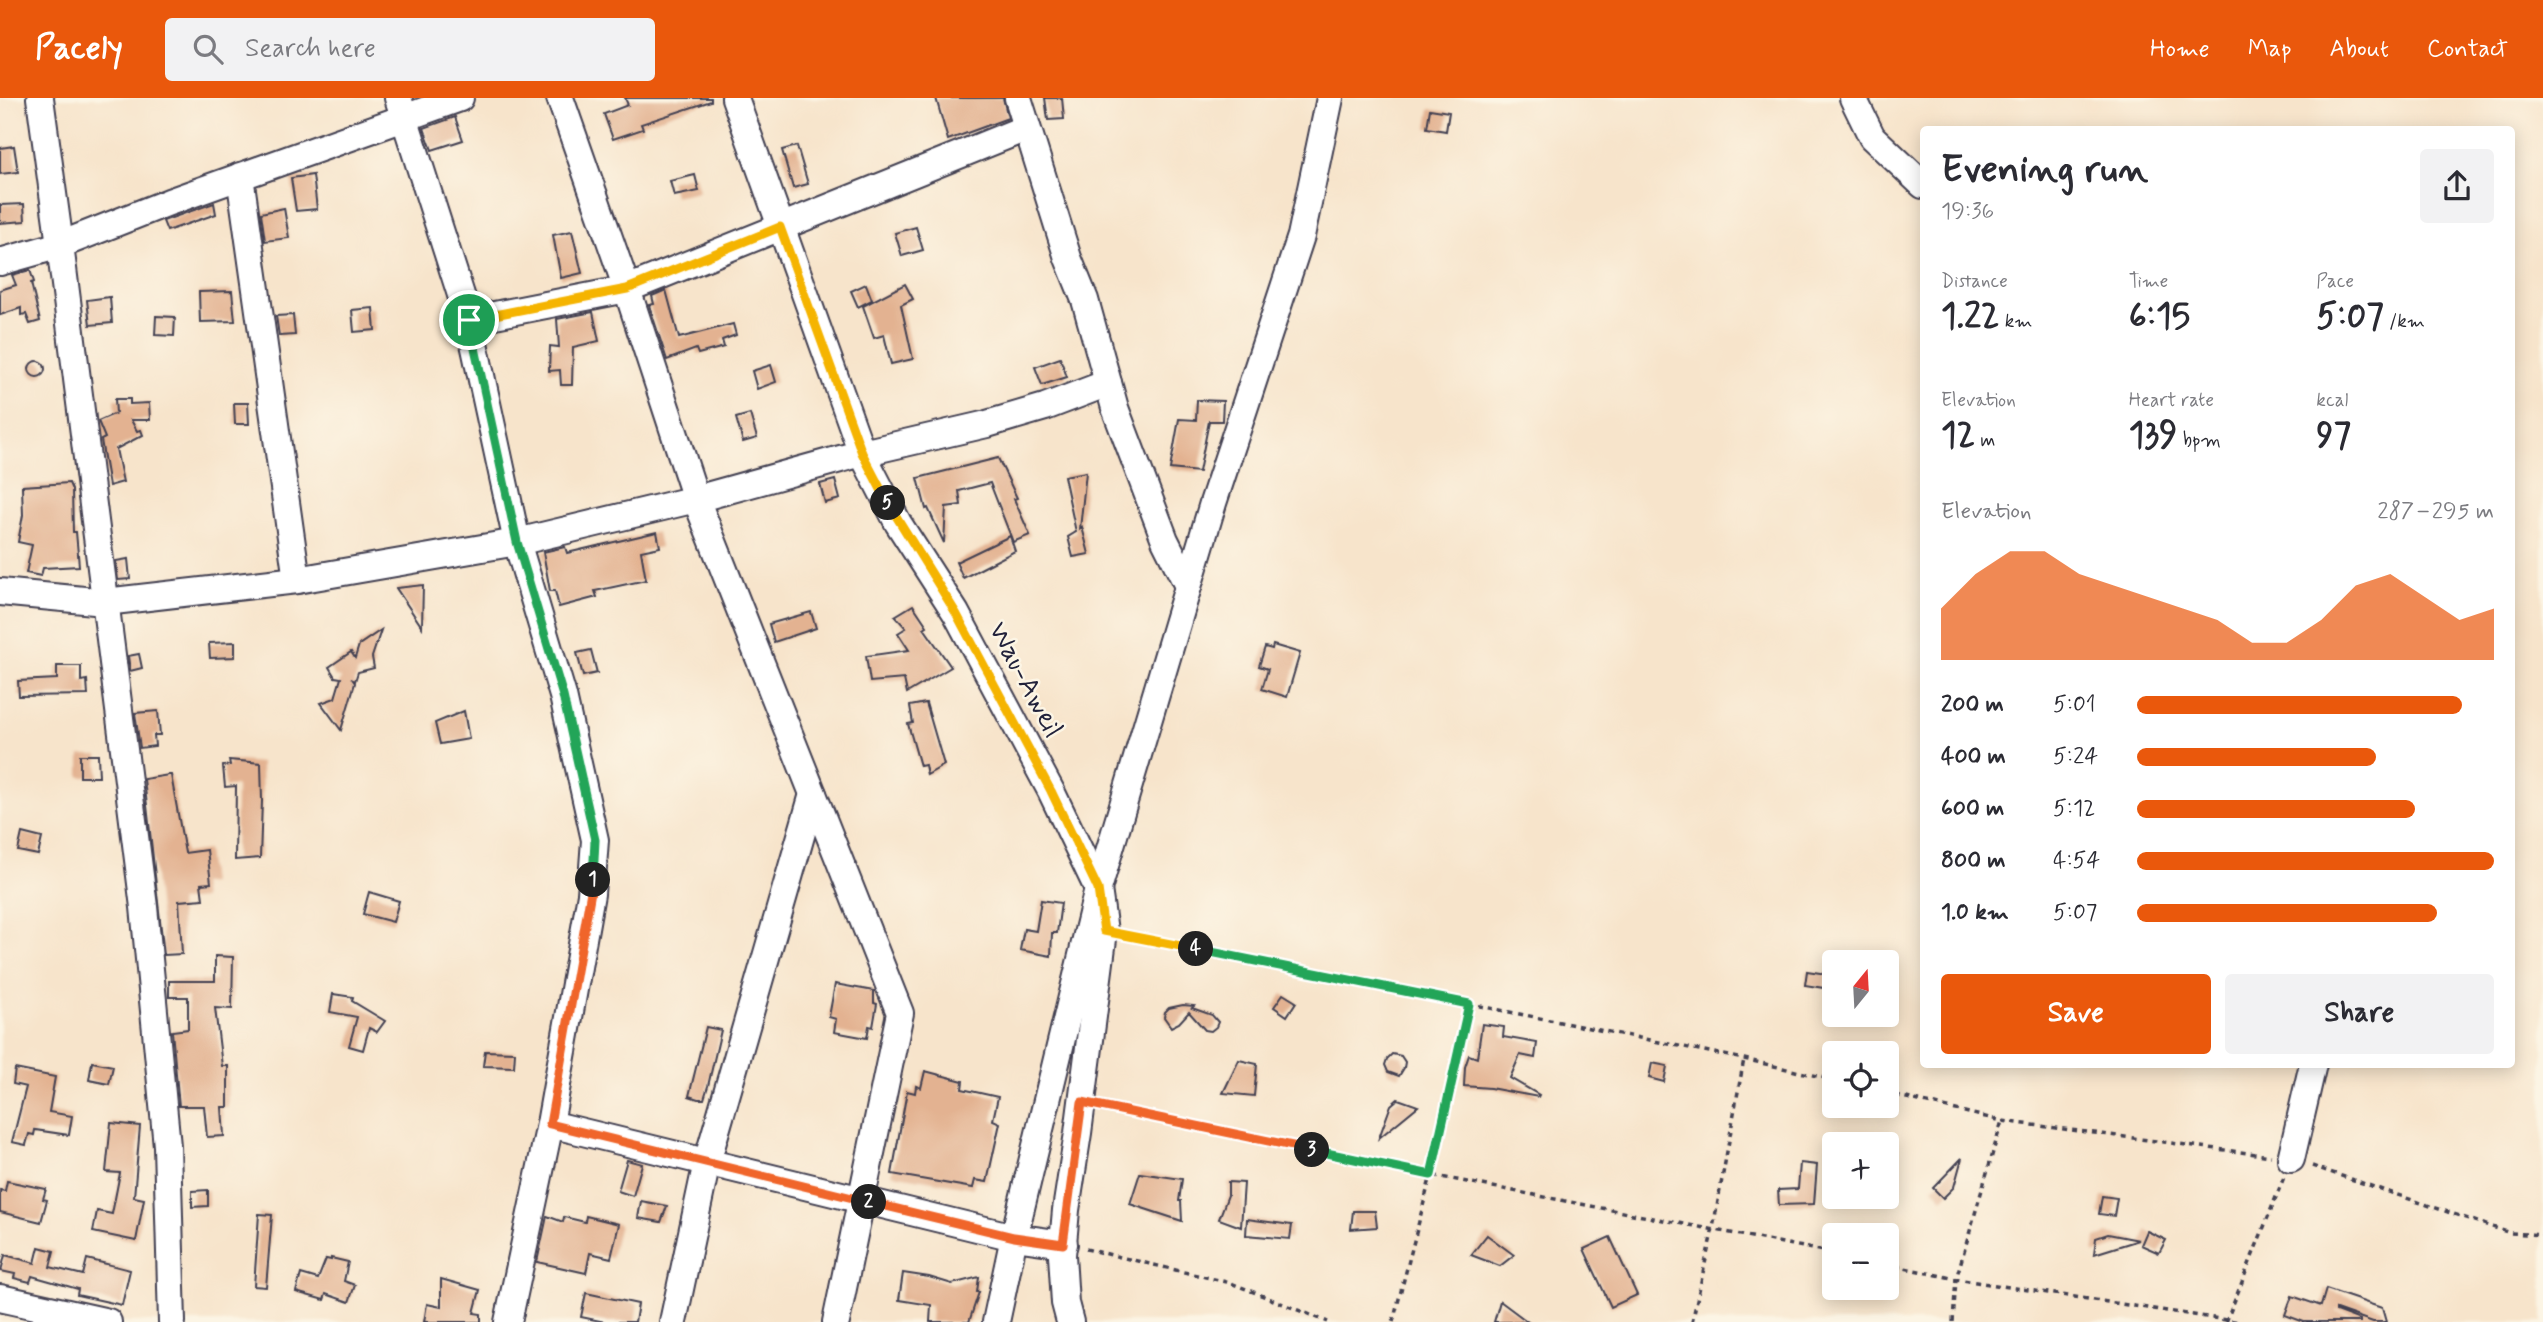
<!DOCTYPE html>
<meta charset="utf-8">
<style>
:root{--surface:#fff;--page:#f2f2f3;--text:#2b2b33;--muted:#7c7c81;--accent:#ea580c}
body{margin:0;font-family:Mynerve,sans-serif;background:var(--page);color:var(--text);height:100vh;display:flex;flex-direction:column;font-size:26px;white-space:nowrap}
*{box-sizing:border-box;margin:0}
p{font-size:23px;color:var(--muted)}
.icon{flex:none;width:38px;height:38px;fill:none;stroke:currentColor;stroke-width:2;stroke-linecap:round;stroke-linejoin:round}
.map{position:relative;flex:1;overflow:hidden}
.sheet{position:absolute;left:1920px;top:28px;width:595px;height:942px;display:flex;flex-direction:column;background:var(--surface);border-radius:7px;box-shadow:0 4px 18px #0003}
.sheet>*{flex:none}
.needle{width:46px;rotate:18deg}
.tools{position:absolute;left:1822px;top:852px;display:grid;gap:14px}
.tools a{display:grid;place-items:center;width:77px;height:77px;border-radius:7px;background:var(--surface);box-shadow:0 4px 18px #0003;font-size:35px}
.pin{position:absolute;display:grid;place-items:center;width:60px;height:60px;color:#fff;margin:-30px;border:4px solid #fff;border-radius:50%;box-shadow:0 2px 7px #0007}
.km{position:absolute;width:35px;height:35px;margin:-18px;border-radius:50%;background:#222;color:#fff;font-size:19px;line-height:35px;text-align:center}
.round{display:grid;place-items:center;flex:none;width:74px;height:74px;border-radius:7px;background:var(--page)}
.summary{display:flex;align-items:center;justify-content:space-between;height:119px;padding:0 21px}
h1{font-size:38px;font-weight:700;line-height:52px}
.figures{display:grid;grid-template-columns:repeat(3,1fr);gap:10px;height:119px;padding:7px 21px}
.figures div{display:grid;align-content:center}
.figures b{font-size:35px;font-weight:700}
.figures small{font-size:19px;font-weight:400}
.figures p{font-size:19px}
.chart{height:196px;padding:14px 21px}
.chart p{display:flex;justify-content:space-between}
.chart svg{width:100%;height:126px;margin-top:7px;fill:var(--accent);opacity:.7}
.primary-button{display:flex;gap:14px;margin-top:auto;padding:14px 21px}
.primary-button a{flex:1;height:80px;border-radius:7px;background:var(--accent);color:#fff;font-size:28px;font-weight:700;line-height:80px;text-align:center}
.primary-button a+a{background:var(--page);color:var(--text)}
ul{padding:0 21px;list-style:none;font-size:23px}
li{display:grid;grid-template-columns:112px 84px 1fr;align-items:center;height:52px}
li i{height:18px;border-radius:9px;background:var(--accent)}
header{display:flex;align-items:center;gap:42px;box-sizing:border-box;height:98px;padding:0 35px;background:var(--accent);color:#fff}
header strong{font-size:33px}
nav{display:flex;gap:38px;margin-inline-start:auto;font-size:24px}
.search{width:490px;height:63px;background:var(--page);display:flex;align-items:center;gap:18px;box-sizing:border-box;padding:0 24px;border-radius:7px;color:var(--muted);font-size:26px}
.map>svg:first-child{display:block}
.building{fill:#e3b291}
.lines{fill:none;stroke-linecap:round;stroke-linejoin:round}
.minor-casing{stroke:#423f51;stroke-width:30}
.path{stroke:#423f51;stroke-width:3.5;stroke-dasharray:5 5;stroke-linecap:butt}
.minor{stroke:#fff;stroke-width:26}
.split-1-casing{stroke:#fff;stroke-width:14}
.split-2-casing{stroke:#fff;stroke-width:14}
.split-3-casing{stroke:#fff;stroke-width:14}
.split-4-casing{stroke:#fff;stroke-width:14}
.split-5-casing{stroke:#fff;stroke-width:14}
.split-6-casing{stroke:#fff;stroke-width:14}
.split-1{stroke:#22a559;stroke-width:9}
.split-2{stroke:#f0652b;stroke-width:9}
.split-3{stroke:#f0652b;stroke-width:9}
.split-4{stroke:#22a559;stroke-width:9}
.split-5{stroke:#f5b400;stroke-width:9}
.split-6{stroke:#f5b400;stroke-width:9}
.labels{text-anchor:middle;stroke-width:5;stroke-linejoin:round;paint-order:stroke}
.street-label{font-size:28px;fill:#22223b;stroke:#fcf5e5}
</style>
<header>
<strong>Pacely</strong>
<div class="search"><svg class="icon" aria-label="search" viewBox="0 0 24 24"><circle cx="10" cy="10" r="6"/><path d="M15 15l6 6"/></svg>Search here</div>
<nav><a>Home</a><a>Map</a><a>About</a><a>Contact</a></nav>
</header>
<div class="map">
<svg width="2543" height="1224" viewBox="0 0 2543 1224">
<rect width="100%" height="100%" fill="#fcf5e5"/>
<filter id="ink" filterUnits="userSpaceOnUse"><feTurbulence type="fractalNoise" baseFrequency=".0143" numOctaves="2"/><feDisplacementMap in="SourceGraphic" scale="14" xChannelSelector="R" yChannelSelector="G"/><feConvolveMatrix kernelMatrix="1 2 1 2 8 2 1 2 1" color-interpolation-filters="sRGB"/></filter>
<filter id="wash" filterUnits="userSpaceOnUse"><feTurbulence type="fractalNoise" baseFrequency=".00686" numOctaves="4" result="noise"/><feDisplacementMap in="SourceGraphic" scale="28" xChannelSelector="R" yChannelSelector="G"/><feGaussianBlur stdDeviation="1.57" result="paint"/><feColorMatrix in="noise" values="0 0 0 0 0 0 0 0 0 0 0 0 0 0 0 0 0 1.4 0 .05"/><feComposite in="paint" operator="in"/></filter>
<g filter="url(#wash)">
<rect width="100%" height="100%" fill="#f7e4cb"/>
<g id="blocks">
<g class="building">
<path d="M625,0H711V3L641,26L643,31L613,41L604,16L628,7Z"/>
<path d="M936,0H1003L1008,20L948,42Z"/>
<path d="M1045,0H1062L1064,21L1048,22Z"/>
<path d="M1430,11L1449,14L1446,33L1427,30Z"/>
<path d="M455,19L463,42L432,52L424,30Z"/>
<path d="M14,48L18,74L0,76V50Z"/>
<path d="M797,48L808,86L793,90L782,52Z"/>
<path d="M313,77L317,111L296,113L291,80Z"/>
<path d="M695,77L699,93L674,98L670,83Z"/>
<path d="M214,105L216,116L167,133L163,123Z"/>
<path d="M24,106L25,123L0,125V107Z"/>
<path d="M284,110L289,140L265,143L261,115Z"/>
<path d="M916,129L923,152L902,158L895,135Z"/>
<path d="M572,133L582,175L561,180L553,137Z"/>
<path d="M30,172L34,184L31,185L40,223L30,226L26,216L21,217V210L0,217V192L16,187L12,177Z"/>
<path d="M866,186L872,202L858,209L851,193Z"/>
<path d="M905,186L913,201L901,207L913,261L891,266L884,237L874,240L863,208Z"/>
<path d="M666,192L679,240L733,226L736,237L722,242L724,249L698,256L696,251L667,262L649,207L654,206L652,198Z"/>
<path d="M232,193L235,223L200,224L199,194Z"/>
<path d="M110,199L112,225L90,227L87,202Z"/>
<path d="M373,210L375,232L354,234L352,212Z"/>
<path d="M593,214L599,243L573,249L572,287H561L560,272L549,273L550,248L559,249L557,221Z"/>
<path d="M293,217L295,237L279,238L276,218Z"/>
<path d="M156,218L175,219L174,238L155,237Z"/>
<path d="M1060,260L1067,279L1042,287L1035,269Z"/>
<circle cx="37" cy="271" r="8"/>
<path d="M771,267L776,284L757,291L752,273Z"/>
<path d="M115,301H130V306L149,305L150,322H131L137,333L141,332L143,337L116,351L123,384L109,388L101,342L105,340L98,323L116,315Z"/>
<path d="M1197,302L1223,303L1222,323H1209L1199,374L1170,371L1179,321L1196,322Z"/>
<path d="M234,305H248L249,326H235Z"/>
<path d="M750,316L757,340L743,344L736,320Z"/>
<path d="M998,360L1017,400L1014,401L1030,437L1013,444L990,385L959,393L961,407L946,409L944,445L928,410L926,411L918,380Z"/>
<path d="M1086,374L1080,431L1082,429L1089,456L1073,459L1068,439L1076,434L1064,378Z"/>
<path d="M835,382L840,401L825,405L820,386Z"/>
<path d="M69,385L72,392L73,434H76L79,468L43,470L41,478L26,475L32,447L18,444L23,417L22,388Z"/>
<path d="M657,434L660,449L641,453L646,482L595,493L597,499L559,509L555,493H550L543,454L565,449L567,455Z"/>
<path d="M1010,438L1015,453L963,480L956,464Z"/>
<path d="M128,461L130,481L118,482L116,463Z"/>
<path d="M423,487L422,529L396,490Z"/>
<path d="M913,507L927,528L924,530L951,569L907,595L904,581L870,584L866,558L909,552L898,535L906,530L895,518Z"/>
<path d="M811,514L816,530L774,544L769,526Z"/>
<path d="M381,532L372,559L374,570L358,574L355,583L353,582L355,585L341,632L321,605L335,600L341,580L335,579L329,569L351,554L355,560L359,547Z"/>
<path d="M235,544V559L210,560L209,545Z"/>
<path d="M1273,547L1300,555L1287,599L1262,591L1268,571L1259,568L1265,549L1272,551Z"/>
<path d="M591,552L597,575L583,578L577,555Z"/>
<path d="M139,556L142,570L130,573L128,558Z"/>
<path d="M57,568H81V583L87,582L88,597L19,598L18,583L57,581Z"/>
<path d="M926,605L944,667L927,677L925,667L920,668L908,626L913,625L910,608Z"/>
<path d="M158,613L160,637H154L155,648L140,650L135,615Z"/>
<path d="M464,613L469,641L440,646L435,625Z"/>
<path d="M80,657H98L99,679H80Z"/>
<path d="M229,662L261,665L262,703L260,760L235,762L236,688L225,689L223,668L230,667Z"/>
<path d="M169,677H171L185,755L207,752L211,785L201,786L203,801L179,803L182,856L164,857L144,681Z"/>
<path d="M22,735L42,740L38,757L18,753Z"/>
<path d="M369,794L399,803L393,824L363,816Z"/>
<path d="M1041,802L1061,805L1057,835H1052L1051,858L1020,852L1024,831L1036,833Z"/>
<path d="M215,858L233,859L232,911L215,910L222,968H228V1009H222L224,1038L207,1039L204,1008H179L172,933L188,931V899H169V883H215Z"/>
<path d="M1807,873L1827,876L1824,890L1805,887Z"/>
<path d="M835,886L874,893V905L877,906L873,929L869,928L867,940L834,934L836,921L829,919Z"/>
<path d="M333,896L353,899L352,903L385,923L377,934L369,930L363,952L349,948L357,919L330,914Z"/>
<path d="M1283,896L1296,904L1287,918L1274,909Z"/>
<path d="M1183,907L1194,908L1192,910L1212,917L1218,924L1216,929L1211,933L1205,932L1189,914L1179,925L1171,929L1164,919L1165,914L1169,910Z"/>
<path d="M1482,926L1504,929L1503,939L1537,945L1535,960L1520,957L1510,980L1539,997L1538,999L1490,990L1464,988L1465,969L1469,957L1477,960Z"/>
<path d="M706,929L721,932L708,988L704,1001H698L689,998Z"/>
<path d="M485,953L515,954L514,969L483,968Z"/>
<path d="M1392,956L1401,958L1405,964L1404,970L1399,978L1388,974L1385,967L1387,961Z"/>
<path d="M1239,962L1257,966L1254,998L1223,995Z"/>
<path d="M92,964L113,968L109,986L89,982Z"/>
<path d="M1652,965L1667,968L1664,984L1649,980Z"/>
<path d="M15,971L55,979L49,1014L72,1018L69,1037L35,1032L34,1037L29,1036L26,1047L12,1044L26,989L13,986Z"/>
<path d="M925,973L963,983L962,991L998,999L993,1022L1000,1025L987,1084L975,1082L973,1090L892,1076L907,993L915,995L916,988L921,990Z"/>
<path d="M1398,1001L1418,1008L1379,1040L1391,1007Z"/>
<path d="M111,1025L140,1028L134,1099L144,1101L136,1143L93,1134L97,1113L112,1116L120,1075L106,1074Z"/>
<path d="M1962,1060L1954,1089L1943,1100L1933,1090Z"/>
<path d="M627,1062L642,1066L633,1098L618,1093Z"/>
<path d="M1800,1065L1817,1067L1814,1106L1779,1107L1778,1092L1798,1091Z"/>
<path d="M1140,1075L1182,1081L1179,1103H1181L1182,1123L1130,1106Z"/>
<path d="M7,1083L46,1091L43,1101L47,1102L41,1124L0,1114V1092L5,1093Z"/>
<path d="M1228,1084L1244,1085L1241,1129L1219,1121L1228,1097Z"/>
<path d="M208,1092V1108L192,1109V1093Z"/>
<path d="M2102,1098L2117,1100L2114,1118L2099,1116Z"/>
<path d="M641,1103L667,1108L661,1124L638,1120Z"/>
<path d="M1353,1113H1375L1377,1129L1351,1131Z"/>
<path d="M259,1116L272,1117L266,1189L254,1188Z"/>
<path d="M547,1118L563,1124L564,1119L585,1124L586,1118L619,1126L611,1160L590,1155L586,1175L537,1164Z"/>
<path d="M1247,1121L1292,1127L1290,1141L1246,1137Z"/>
<path d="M2147,1133L2166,1142L2159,1155L2141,1147Z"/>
<path d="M2108,1136L2139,1142L2094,1156L2096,1140Z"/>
<path d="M1487,1137L1514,1157L1500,1168L1471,1157Z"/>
<path d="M1610,1139L1637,1197L1611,1209L1584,1151Z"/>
<path d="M39,1149L54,1153L50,1169L83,1177L87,1161L130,1172L122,1207L77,1197L78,1191L32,1178L30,1184L14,1180L15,1176L1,1173L5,1157L35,1165Z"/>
<path d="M331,1160L348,1164L344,1183L355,1187L349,1204L326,1196L324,1202L296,1194L301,1176L318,1181L326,1161L331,1162Z"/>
<path d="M903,1175L929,1179L952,1186L979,1179L977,1194H979L969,1224H930L931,1207L899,1202Z"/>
<path d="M441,1181L480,1192L474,1215L481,1216V1224H424L427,1206L441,1209Z"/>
<path d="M2326,1191L2382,1210L2386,1224H2373L2336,1211V1213L2360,1222V1224H2304L2285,1217L2292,1198L2321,1208Z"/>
<path d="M586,1195L638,1206L635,1224H605L581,1219Z"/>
<path d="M1500,1203L1528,1224H1494Z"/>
</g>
</g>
</g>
<g filter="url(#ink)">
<use href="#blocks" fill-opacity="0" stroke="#423f51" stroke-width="2"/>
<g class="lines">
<defs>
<g id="minor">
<path d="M40,0L60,147L144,809L167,1048L172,1224"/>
<path d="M398,0L469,222L517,444L563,598L595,742L591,796L550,1026L508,1224"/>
<path d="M560,0L627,191L696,401L900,915L836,1224"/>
<path d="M735,0L862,355L898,425L956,515L1051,693L1098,791L1104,833L1078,1035L1066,1112L1062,1157L1065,1205L1070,1224"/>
<path d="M1018,0L1068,160L1085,202L1115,310L1165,442L1188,488"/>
<path d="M1853,0L1872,39L1923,87"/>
<path d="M240,78L297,482"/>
<path d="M0,164L60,147L169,104L460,0"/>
<path d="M469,222L627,191L1026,30"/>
<path d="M0,494L105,504L297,482L517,444L696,401L862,355L987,326L1045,309L1108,285"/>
<path d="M550,1026L1014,1139L1064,1146"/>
<path d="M2291,1061L2313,966"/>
<path d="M0,1200L108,1224"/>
<path d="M673,1224L707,1064L813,696"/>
<path d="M996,1224L1014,1139L1098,791L1213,405L1301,138L1330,0"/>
</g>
</defs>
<use href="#minor" class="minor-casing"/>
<g class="path">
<path d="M1126,837L1744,961L1834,982"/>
<path d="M1886,995L2002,1023L2271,1058"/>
<path d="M1101,1008L1431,1077L1834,1155"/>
<path d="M2312,1068L2510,1135L2543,1137"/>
<path d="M1086,1151L1231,1185L1328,1224"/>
<path d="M1886,1166L1956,1181L2240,1224"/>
<path d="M1393,1224L1431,1077L1469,906"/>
<path d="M1692,1224L1713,1130L1744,961"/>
<path d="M1953,1224L1956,1181L2002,1023"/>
<path d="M2226,1224L2284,1079"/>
</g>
<use href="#minor" class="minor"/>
</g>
</g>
<g class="lines" filter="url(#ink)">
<defs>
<path id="split-1" d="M469,222L517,444L563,598L595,742L593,782"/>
<path id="split-2" d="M593,782L550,1026L869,1104"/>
<path id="split-3" d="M869,1104L1014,1139L1063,1146L1082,1004L1312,1052"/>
<path id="split-4" d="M1196,851L1469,906L1431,1077L1312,1052"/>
<path id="split-5" d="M888,405L956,515L1051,693L1098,791L1104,833L1196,851"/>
<path id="split-6" d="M469,222L627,191L780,129L862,355L888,405"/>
</defs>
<use href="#split-1" class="split-1-casing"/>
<use href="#split-2" class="split-2-casing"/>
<use href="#split-3" class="split-3-casing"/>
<use href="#split-4" class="split-4-casing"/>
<use href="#split-5" class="split-5-casing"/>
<use href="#split-6" class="split-6-casing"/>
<use href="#split-1" class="split-1"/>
<use href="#split-2" class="split-2"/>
<use href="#split-3" class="split-3"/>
<use href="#split-4" class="split-4"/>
<use href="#split-5" class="split-5"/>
<use href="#split-6" class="split-6"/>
</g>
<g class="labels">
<g class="street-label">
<text transform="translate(1027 581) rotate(62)" y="10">Wau-Aweil</text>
</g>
</g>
</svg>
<div class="tools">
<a><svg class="needle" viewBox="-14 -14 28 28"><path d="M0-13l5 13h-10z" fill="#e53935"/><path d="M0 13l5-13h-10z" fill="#7c7c81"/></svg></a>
<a><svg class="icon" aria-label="locate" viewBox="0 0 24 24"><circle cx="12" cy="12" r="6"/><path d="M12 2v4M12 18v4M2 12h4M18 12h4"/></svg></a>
<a>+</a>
<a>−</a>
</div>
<div class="pin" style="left:469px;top:222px;background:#1e9e55"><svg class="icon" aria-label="arrive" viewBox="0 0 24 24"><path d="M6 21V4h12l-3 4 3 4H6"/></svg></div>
<b class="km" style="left:593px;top:782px">1</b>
<b class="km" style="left:869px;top:1104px">2</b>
<b class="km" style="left:1312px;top:1052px">3</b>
<b class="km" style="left:1196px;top:851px">4</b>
<b class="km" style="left:888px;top:405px">5</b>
<section class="sheet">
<div class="summary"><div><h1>Evening run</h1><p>19:36</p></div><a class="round"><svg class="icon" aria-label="share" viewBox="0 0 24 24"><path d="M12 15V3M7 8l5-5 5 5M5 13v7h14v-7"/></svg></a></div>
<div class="figures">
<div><p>Distance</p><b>1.22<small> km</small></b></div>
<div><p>Time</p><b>6:15</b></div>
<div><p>Pace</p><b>5:07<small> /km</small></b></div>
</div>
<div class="figures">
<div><p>Elevation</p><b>12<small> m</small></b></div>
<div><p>Heart rate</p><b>139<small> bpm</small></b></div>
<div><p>kcal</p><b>97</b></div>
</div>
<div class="chart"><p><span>Elevation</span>287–295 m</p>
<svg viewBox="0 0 160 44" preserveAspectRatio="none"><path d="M0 44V26L10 14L20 6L30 6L40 14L50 18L60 22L70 26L80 30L90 38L100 38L110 30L120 18L130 14L140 22L150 30L160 26V44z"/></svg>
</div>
<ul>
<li><b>200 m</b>5:01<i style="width:91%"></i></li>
<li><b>400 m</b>5:24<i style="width:67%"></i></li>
<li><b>600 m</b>5:12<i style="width:78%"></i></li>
<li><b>800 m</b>4:54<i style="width:100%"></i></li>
<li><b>1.0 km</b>5:07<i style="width:84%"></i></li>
</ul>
<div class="primary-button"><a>Save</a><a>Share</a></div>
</section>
</div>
